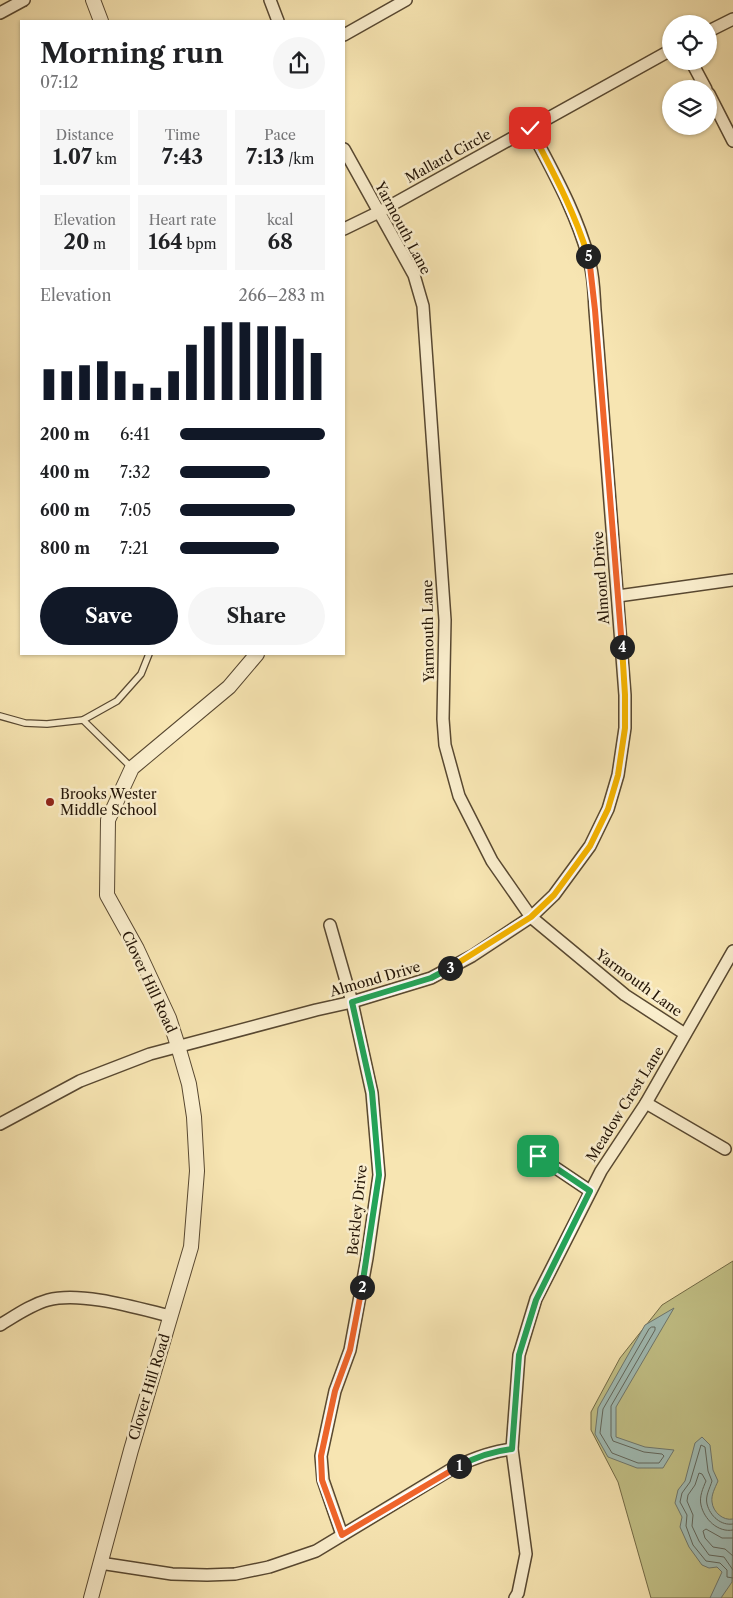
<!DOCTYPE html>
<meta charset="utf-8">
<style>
:root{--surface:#fff;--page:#f6f6f6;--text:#202124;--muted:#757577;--accent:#111827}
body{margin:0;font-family:"Libre Caslon Text",serif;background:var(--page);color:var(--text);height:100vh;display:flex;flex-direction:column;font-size:19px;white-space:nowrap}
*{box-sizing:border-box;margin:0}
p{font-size:16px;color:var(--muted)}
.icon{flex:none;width:28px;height:28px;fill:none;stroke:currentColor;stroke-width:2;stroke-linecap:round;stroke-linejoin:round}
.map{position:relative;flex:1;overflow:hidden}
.panel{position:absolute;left:20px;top:20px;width:325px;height:635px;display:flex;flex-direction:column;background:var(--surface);border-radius:0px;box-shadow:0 1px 4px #0004}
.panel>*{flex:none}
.buttons{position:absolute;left:662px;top:15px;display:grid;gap:10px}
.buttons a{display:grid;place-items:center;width:55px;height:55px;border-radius:50%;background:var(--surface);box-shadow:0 1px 4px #0004;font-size:25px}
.pin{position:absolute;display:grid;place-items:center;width:42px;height:42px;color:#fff;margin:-21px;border-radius:10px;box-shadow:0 2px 8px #0006}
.km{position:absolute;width:25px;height:25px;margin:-12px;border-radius:50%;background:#222;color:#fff;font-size:14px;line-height:25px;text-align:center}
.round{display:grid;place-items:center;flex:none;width:52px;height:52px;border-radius:26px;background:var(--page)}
.overview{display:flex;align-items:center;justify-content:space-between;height:85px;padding:0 20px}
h1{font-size:28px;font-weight:700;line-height:38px}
.figures{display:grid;grid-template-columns:repeat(3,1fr);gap:8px;height:85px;padding:5px 20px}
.figures div{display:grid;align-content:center;border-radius:0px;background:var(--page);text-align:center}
.figures b{font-size:21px;font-weight:700}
.figures small{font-size:14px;font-weight:400}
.figures p{font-size:14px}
.chart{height:140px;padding:10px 20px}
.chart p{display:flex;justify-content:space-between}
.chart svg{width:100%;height:90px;margin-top:5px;stroke:var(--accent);stroke-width:6}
.primary-button{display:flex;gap:10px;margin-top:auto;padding:10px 20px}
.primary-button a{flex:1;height:58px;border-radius:30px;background:var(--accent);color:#fff;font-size:20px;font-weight:700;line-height:58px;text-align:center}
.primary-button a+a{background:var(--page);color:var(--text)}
ul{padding:0 20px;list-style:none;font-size:16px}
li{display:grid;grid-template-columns:80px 60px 1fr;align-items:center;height:38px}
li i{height:12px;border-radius:6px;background:var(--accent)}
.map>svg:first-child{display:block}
.green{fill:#c3c288;stroke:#736b47}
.water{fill:#a1bdb6;stroke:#6f7970}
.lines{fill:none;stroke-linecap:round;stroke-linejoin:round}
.shore{stroke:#62685e;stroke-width:1}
.service-casing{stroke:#584831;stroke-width:8}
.minor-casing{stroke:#584831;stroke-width:14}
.tertiary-casing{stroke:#584831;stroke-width:16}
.service{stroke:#faeecd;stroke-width:5.5}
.minor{stroke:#faeecd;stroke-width:11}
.tertiary{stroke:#faeecd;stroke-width:14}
.split-1-casing{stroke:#fff;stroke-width:10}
.split-2-casing{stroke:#fff;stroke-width:10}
.split-3-casing{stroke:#fff;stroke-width:10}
.split-4-casing{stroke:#fff;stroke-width:10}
.split-5-casing{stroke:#fff;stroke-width:10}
.split-6-casing{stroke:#fff;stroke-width:10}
.split-1{stroke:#22a559;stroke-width:6}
.split-2{stroke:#f0652b;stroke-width:6}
.split-3{stroke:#22a559;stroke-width:6}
.split-4{stroke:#f5b400;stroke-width:6}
.split-5{stroke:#f0652b;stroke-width:6}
.split-6{stroke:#f5b400;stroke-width:6}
.poi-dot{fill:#8f2418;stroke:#faeecd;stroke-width:2}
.labels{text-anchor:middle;stroke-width:5;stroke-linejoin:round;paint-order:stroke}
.street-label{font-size:14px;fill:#231406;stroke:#faeecd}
.poi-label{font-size:14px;fill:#231406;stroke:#faeecd;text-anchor:start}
</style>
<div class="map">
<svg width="733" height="1598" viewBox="0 0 733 1598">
<rect width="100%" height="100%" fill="#f7e5b2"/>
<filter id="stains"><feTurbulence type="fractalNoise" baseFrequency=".004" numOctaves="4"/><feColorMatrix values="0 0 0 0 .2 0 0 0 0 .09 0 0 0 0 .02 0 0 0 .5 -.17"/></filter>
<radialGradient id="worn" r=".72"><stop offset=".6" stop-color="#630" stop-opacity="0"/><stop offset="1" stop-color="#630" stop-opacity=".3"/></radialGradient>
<path class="green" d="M733,1261V1598H651L618,1482L591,1430V1412L620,1358L662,1305Z"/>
<g class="water">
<path d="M674,1308L616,1407V1437L645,1447L674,1450L663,1468H637L608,1457L595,1434L598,1408L645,1325Z"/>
<path d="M702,1437L710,1445L713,1470L718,1481C715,1488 711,1495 712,1502C713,1512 723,1521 733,1519L732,1582L721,1598H710L722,1572L717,1567L709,1568L702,1565L689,1547L680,1527L682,1517L675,1503L678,1490L685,1481L695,1443Z"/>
</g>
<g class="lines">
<g class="shore">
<path d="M652,1327H655V1330L611,1406V1436L613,1441L644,1452L662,1454L664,1456L659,1463H638L612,1453L600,1433L603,1409L649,1329Z"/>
<path d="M733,1524C721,1526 710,1516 707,1504C705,1496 710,1488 712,1481L708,1471L705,1447L701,1445L690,1482L682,1493L680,1502L687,1515L686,1526L693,1545L706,1561L720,1563L727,1570V1577L733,1578"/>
<path d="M733,1530C718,1533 704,1519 701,1505C699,1497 703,1488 706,1481L702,1474L699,1473L695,1485L688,1495L687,1501L693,1515L692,1526L699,1541L709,1555L724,1557L733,1570"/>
<path d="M733,1538H722L706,1529L703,1531L705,1538L713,1547L725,1549L733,1556"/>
</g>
<defs>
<g id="service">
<path d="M0,716L25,723L47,724L83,720L117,701L141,674L149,654"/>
<path d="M83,720L132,768"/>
</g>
<g id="minor">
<path d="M270,0L278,21"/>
<path d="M0,13L24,0"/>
<path d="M709,31L733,19"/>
<path d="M344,35L406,0"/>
<path d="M691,61L706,89"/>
<path d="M709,94L733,141"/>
<path d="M344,149L414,275L423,306L445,620L443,719L445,745L459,796L492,861L531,917L625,995L685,1034"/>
<path d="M344,229L379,212L671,50"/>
<path d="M618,596L733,580"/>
<path d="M330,925L352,1002L372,1093L379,1175L367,1258L350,1350L335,1391L321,1456L323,1480L342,1535"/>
<path d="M646,1103L725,1149"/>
<path d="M0,1124L80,1081L150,1054L316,1010L352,1002L431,978L472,956L531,917L554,895L590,846L608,809L618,775L625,728V695L595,310C594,295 594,279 590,264C578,215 553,172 530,128"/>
<path d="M538,1156L590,1191"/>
<path d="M0,1325C15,1316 30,1305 48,1300C81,1291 137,1308 170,1316"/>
<path d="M100,1563L172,1574L207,1575L235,1574L269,1567L316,1551L455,1467C474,1458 492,1451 512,1449"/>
<path d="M515,1598L518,1593L526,1554L512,1449L519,1355L536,1299L601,1171L646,1103L733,951"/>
</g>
<g id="tertiary">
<path d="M93,0L101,21"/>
<path d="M91,1598L131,1450L191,1247L197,1171L194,1117L189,1084L178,1046L169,1018L137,949L107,895L108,820L132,768L229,687L257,654"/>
</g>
</defs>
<use href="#service" class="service-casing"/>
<use href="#minor" class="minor-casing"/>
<use href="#tertiary" class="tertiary-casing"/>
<use href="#service" class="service"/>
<use href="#minor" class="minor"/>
<use href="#tertiary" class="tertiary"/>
</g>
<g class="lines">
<defs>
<path id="split-1" d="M459,1466C476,1457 493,1451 512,1449L519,1355L536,1300L590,1191L538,1156"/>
<path id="split-2" d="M362,1287L350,1350L335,1391L321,1456L322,1480L342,1535L459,1466"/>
<path id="split-3" d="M362,1287L379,1175L372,1092L352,1002L431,978L450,968"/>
<path id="split-4" d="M450,968L531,917L554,895L590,846L608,809L618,775L625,728V695L622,647"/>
<path id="split-5" d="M588,256L590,266L595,310L622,647"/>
<path id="split-6" d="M530,128C552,170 574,210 588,256"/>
</defs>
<use href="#split-1" class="split-1-casing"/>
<use href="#split-2" class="split-2-casing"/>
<use href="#split-3" class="split-3-casing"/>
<use href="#split-4" class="split-4-casing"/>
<use href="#split-5" class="split-5-casing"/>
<use href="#split-6" class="split-6-casing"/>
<use href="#split-1" class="split-1"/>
<use href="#split-2" class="split-2"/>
<use href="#split-3" class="split-3"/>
<use href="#split-4" class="split-4"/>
<use href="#split-5" class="split-5"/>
<use href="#split-6" class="split-6"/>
</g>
<circle class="poi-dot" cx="50" cy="802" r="5"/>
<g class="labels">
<g class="street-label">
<text transform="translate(448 156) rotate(-29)" y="5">Mallard Circle</text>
<text transform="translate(403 228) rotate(62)" y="5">Yarmouth Lane</text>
<text transform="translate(601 578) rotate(-94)" y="5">Almond Drive</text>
<text transform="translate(428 631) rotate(-91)" y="5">Yarmouth Lane</text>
<text transform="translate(375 979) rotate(-16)" y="5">Almond Drive</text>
<text transform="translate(149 982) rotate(65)" y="5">Clover Hill Road</text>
<text transform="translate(639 983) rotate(36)" y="5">Yarmouth Lane</text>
<text transform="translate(625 1104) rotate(-58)" y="5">Meadow Crest Lane</text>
<text transform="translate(357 1210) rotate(-84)" y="5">Berkley Drive</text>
<text transform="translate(149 1387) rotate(-73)" y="5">Clover Hill Road</text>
</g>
<g class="poi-label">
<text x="60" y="799">Brooks Wester<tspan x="60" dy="16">Middle School</tspan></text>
</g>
</g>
<rect width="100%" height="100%" filter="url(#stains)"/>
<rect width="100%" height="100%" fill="url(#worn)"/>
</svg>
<div class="buttons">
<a><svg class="icon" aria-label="locate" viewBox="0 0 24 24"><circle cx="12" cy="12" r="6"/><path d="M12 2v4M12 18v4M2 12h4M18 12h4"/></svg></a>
<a><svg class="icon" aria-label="layers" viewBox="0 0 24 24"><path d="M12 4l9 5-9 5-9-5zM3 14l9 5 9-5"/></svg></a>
</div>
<div class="pin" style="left:538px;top:1156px;background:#1e9e55"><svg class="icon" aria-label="arrive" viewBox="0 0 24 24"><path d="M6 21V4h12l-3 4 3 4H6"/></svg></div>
<div class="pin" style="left:530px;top:128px;background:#d93025"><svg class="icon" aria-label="check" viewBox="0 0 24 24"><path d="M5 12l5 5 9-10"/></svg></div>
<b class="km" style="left:459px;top:1466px">1</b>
<b class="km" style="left:362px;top:1287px">2</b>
<b class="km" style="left:450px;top:968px">3</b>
<b class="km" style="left:622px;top:647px">4</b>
<b class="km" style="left:588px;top:256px">5</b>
<section class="panel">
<div class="overview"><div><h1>Morning run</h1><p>07:12</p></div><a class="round"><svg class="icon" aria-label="share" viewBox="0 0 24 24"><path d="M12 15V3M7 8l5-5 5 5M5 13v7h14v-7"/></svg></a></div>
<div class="figures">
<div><p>Distance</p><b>1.07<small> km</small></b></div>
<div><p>Time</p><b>7:43</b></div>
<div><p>Pace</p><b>7:13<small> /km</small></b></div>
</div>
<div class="figures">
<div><p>Elevation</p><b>20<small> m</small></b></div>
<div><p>Heart rate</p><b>164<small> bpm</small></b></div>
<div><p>kcal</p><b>68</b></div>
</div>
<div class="chart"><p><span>Elevation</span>266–283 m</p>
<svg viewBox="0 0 160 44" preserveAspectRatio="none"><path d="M5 44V29M15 44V30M25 44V27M35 44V25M45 44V30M55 44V36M65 44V38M75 44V30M85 44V17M95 44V8M105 44V6M115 44V6M125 44V8M135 44V8M145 44V14M155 44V21"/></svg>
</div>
<ul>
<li><b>200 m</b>6:41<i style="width:100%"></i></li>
<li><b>400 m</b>7:32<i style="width:62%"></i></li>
<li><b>600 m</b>7:05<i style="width:79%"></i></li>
<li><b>800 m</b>7:21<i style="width:68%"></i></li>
</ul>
<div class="primary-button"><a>Save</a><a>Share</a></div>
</section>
</div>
